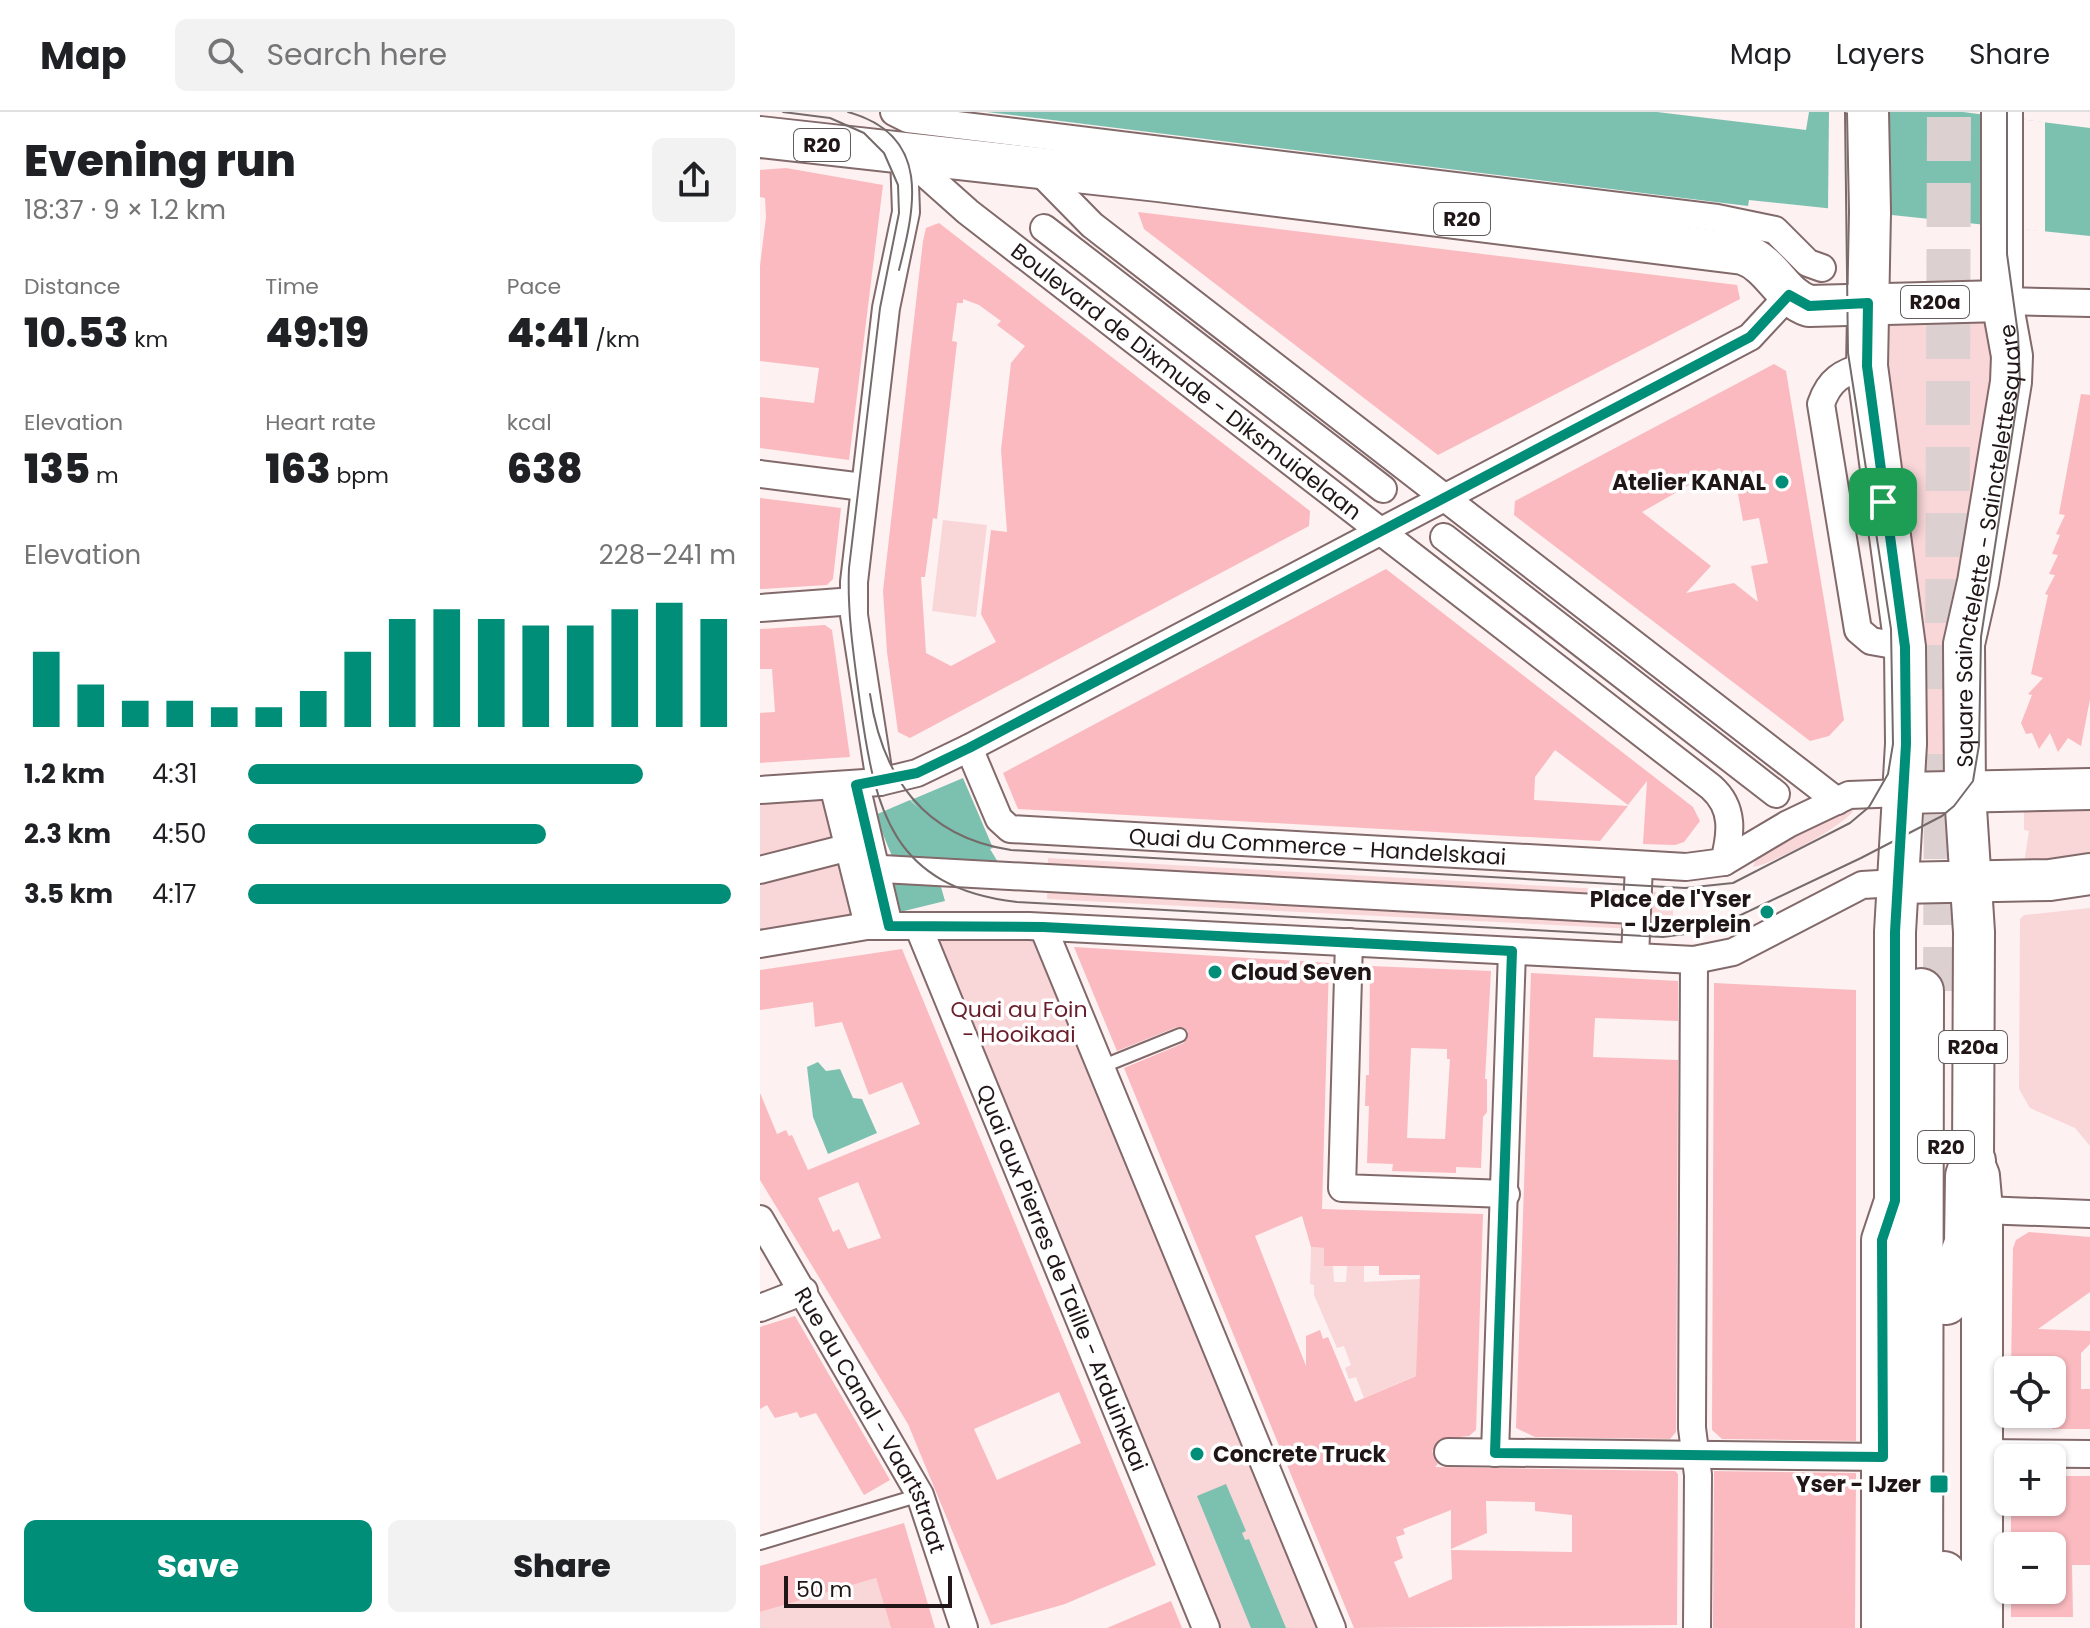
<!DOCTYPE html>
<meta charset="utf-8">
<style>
:root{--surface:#fff;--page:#f2f2f2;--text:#202124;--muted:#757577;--line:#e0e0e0;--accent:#008e79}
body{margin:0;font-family:Poppins,sans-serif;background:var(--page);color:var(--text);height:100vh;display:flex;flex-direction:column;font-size:30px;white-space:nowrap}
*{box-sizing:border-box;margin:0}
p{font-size:26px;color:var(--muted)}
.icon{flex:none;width:44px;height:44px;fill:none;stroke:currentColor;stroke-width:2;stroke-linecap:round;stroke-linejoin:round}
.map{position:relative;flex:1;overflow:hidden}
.drawer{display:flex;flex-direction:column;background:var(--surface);width:760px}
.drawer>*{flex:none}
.tools{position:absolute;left:1234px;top:1244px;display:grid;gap:16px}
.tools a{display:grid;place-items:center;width:72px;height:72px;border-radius:12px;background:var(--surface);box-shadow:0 2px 6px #0004;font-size:40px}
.scale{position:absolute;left:24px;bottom:20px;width:168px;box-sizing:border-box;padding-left:8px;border:4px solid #201617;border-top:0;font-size:22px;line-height:28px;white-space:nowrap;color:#201617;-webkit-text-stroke:6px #fff;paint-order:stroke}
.pin{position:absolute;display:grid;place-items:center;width:68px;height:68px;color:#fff;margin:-34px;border-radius:16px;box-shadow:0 4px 12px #0006}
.round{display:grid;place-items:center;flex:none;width:84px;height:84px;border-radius:12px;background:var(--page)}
.summary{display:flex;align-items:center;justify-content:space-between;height:136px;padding:0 24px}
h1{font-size:44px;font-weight:800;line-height:60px}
.metrics{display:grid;grid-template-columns:repeat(3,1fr);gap:12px;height:136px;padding:8px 24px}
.metrics div{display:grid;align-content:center}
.metrics b{font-size:40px;font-weight:800}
.metrics small{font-size:22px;font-weight:400}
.metrics p{font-size:22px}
.chart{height:224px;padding:16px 24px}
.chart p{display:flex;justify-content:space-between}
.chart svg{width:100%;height:144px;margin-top:8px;stroke:var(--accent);stroke-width:6}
.button{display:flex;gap:16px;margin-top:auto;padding:16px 24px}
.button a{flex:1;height:92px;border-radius:12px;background:var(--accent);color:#fff;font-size:32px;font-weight:800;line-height:92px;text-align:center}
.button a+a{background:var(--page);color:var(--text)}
ul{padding:0 24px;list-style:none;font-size:26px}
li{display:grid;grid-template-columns:128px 96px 1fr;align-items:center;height:60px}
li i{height:20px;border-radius:10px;background:var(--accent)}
header{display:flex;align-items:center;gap:48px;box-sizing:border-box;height:112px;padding:0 40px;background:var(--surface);border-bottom:2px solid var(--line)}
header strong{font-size:38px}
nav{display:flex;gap:44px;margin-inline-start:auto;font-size:28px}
.search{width:560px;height:72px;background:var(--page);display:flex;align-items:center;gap:20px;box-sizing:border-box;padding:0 28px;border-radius:12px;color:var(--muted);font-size:30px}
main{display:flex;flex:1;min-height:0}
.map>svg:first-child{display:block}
.green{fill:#f9d6d8}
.water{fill:#7cc1b0}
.pier{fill:#fdf1f1}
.building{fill:#fababf;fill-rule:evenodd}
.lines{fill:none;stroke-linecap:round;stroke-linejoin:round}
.highway-tunnel{stroke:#dcd0d0;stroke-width:44;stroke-dasharray:44 22;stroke-linecap:butt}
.lane-casing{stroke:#82696a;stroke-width:16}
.street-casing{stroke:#82696a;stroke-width:30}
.primary-casing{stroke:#82696a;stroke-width:44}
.highway-casing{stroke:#82696a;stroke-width:48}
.lane{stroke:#fff;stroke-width:12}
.street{stroke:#fff;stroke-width:26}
.primary{stroke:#fff;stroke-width:40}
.highway{stroke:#fff;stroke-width:44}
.tram{stroke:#766b6b;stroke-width:2}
.primary-bridge-casing{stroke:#82696a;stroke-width:44;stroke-linecap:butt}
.primary-bridge{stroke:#fff;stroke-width:40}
.route-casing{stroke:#fff;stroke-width:16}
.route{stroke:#008e79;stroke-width:10}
.poi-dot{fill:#008e79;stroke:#fff;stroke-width:3}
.labels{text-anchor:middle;stroke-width:7;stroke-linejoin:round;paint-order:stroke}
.shield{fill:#fff;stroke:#635c5d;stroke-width:2}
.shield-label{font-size:20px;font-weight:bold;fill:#201617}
.street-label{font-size:22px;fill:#201617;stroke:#fff}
.poi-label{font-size:22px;font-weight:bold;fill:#201617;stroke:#fff;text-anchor:end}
.park-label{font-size:22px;fill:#691f2b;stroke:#fff}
</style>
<header>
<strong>Map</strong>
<div class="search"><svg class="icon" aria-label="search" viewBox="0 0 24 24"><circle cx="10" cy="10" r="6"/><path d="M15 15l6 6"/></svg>Search here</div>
<nav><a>Map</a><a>Layers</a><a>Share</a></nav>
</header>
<main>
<section class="drawer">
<div class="summary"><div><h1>Evening run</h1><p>18:37 · 9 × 1.2 km</p></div><a class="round"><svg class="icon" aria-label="share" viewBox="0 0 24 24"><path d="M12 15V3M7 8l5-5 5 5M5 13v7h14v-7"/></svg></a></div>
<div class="metrics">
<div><p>Distance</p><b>10.53<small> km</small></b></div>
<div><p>Time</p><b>49:19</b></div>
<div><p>Pace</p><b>4:41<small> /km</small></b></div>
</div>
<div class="metrics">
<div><p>Elevation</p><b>135<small> m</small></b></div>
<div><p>Heart rate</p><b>163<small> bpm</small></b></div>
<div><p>kcal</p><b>638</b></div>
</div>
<div class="chart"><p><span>Elevation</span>228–241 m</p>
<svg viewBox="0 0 160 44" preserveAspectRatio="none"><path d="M5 44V21M15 44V31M25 44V36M35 44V36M45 44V38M55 44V38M65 44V33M75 44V21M85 44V11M95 44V8M105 44V11M115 44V13M125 44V13M135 44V8M145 44V6M155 44V11"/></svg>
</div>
<ul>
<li><b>1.2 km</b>4:31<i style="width:81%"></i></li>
<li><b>2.3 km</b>4:50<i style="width:61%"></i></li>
<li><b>3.5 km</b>4:17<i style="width:99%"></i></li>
</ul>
<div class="button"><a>Save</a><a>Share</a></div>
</section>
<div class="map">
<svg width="1330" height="1516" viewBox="0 0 1330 1516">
<rect width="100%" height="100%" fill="#fdf1f1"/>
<g class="green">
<path d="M1220,209L1228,211L1237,237L1186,568H1178V574H1186L1189,655L1176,661L1161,654L1121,216L1131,210Z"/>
<path d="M183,408L227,413L216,505L172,499Z"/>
<path d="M64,682L96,802L0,818V684Z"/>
<path d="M1264,695L1330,697V747L1264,751L1269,719L1264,718Z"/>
<path d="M1094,697C1091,710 1009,754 993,755L995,749L1032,721Z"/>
<path d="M288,746L913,781V819L287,787Z"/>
<path d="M1330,796V1034L1315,1016L1270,996L1259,977L1260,807L1264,803Z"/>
<path d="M274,821L283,850L557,1516H461L177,830L181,824Z"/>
<path d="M551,1135L564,1136V1154H573L574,1170H586L587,1154H604V1170L660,1167L657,1263L604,1286L596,1265L589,1267L585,1256L591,1253L584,1234L577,1236L554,1183V1173L550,1172Z"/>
<path d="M116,1466L131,1516H0V1500Z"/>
</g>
<g class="water">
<path d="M227,0H897L1046,18L1049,0H1203L1330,16V124L989,88L988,94Z"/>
<path d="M203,666L233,736L230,737L241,755L134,749L115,703L150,688L158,696L151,688Z"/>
<path d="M132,768L174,770L181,775L185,789L140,800Z"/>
<path d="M58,950L66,959L80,957L93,986L102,987L117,1021L68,1042L53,1005L47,955Z"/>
<path d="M466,1372L486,1419L482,1421L485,1428L489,1427L526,1516H491L437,1384Z"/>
</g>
<g class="pier">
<path d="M1069,0H1130L1129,101L1068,98Z"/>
<path d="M1226,3L1285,10V120L1225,112Z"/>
</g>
<g class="building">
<path d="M26,56L123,73L89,348L0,336V285L54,291L59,256L0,249V154L6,105L5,86L0,85V58Z"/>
<path d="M378,100L977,173L980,187L678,343L384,117Z"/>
<path d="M179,111L550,399L549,414L150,626L138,620L127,540L123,479L163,129L166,116ZM203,187L219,193L241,209L237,213L265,234L251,251L241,338L247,420L231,418L221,502L236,530L191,554L166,541L161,465H165L173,406L177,407L197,230L192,229L197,191H203Z"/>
<path d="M1014,252L1026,259L1084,608L1069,624L1050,629L754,403L755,389ZM959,356L975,366L983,409L999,406L1008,451L991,454L998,490L974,471L926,481L951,454L882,400Z"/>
<path d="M1321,282L1330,283V587L1321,634L1308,626L1298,640L1290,621L1279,637L1272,621L1266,622L1261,611L1272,583L1268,582L1283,566L1271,562L1288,483L1285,482L1295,463L1289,462L1298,443L1292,442L1300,423L1296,422L1305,403L1299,402Z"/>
<path d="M0,386L81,396L73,467L67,473L0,477Z"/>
<path d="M626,457L933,695L940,709L924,730L915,733L883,732L887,669L868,693L795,638L775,665L774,688L868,694L840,729L258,697L243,661Z"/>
<path d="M65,513L72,518L90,645L0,651V601L15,600L12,557H0V517Z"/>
<path d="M314,835L569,851L562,1097L723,1102L716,1318L709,1324L680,1327L672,1339L678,1352L675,1355L915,1359L918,1362L917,1513L594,1516L364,956L424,931L428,919L417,915L357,939ZM542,1104L551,1135L564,1136V1154H619V1163H660L656,1264L595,1290L568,1225L563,1227L560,1218L546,1224V1254L495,1124ZM726,1389L775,1390V1399L812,1403V1440L691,1438L692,1467L649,1486L634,1450L643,1446L636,1425L645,1422L643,1417L691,1398V1437L727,1421Z"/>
<path d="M142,837L396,1453L305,1492L231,1513L148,1312L0,1068V981L17,1022L26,1018L29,1024L32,1023L48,1058L160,1012L142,970L109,983L82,910L55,915L53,890L0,898V858ZM98,1070L121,1126L88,1137L79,1117L73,1120L58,1086ZM299,1280L321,1331L237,1368L214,1317Z"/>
<path d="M610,854L731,859L725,967H727V1000L723,1005L721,1056L696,1055V1061L632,1059L633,1052L607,1051L609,994H605L606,963H609ZM651,936L687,937V947H690L685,1027L647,1026Z"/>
<path d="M771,861L918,869V909L835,906L833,945L918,948L916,1320L910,1327L775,1325L756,1316Z"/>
<path d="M954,871L1096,878V1329L962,1327L952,1318Z"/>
<path d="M1269,1120L1330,1125V1180L1278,1217L1330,1219V1232L1321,1241V1277H1330V1317H1292V1258H1251L1253,1136L1256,1128Z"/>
<path d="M35,1204L130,1368L104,1383L56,1301L40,1306L37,1300L15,1306L7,1293L0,1297V1215Z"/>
<path d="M954,1359L1096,1361L1095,1516H953Z"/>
<path d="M1292,1364H1330V1453H1312L1313,1505H1251V1478H1292V1434H1251V1390H1292Z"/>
<path d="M144,1411L175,1516H131L116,1466L0,1500V1454Z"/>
<path d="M411,1489L422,1516H347Z"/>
</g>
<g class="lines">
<g class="highway-tunnel">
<path d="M1187,577L1189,0"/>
<path d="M1185,879L1186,642"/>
</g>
<defs>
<g id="lane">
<path d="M341,955L420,923"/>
<path d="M0,1431L160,1383"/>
</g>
<g id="street">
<path d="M134,0L148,7L957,106L1015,118L1048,151L1062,156"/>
<path id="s1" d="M144,43L208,100L951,675C975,696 971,722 964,750"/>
<path d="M276,56L332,113L1077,689"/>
<path d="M284,116L623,377"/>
<path d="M1242,189L1330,191"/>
<path d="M1107,254C1082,260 1069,268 1061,292L1098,518L1111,529L1145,535"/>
<path d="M0,362L103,375"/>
<path d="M684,425L1016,682"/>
<path d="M0,496L94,489"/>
<path id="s2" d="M209,636L239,707L250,717L892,753L926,755L964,750L1028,712L1089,683L1143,681"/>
<path d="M120,670L94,503V470L126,196L146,100L144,43"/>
<path d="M96,673L129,814"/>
<path d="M0,678L120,670L157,661L209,636L990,225L1029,183"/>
<path d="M75,681L106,805"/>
<path d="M122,757L872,798"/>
<path d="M0,758L90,735"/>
<path id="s3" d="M158,814L446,1516"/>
<path d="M283,815L572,1516"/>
<path d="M589,830L582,1076L746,1082"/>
<path d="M0,832L107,814H269L934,848L973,840L1102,773L1137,771"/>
<path d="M875,845L879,753"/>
<path d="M934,848L932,1316L938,1363L937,1516"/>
<path d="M1222,1098L1330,1102"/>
<path id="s4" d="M0,1107L160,1383L204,1516"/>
<path d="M0,1196L44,1179"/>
<path d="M688,1340L1123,1345"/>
<path d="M735,1341L752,839"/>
<path d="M1223,1341L1330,1342"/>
</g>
<g id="primary">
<path d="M0,25L398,69L983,142C1013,152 1021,185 1049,194L1242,189"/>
<path d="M1110,100L1107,254L1145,535L1146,632L1135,820V1089L1122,1128V1516"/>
<path d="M1143,681L1330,677"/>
<path d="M1137,771L1290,768L1330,762"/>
<path id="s5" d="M1222,1516V1098L1219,1064L1213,1049L1214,820L1205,681L1204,532L1218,470L1251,270L1252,244L1242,189V0"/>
</g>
<g id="highway">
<path d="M1186,1190L1207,1131L1208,1064L1213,1049"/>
<path d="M1184,1462L1195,1516"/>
<path d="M1160,1516L1161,879"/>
</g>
</defs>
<use href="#lane" class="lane-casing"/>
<use href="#street" class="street-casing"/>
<use href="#primary" class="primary-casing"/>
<use href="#highway" class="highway-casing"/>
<use href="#lane" class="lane"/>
<use href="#street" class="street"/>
<use href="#primary" class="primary"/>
<use href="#highway" class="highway"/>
<g class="tram">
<path d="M23,0L70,6L104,21L124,41L138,73L139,101L120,196L89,456C87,501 94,546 100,591C115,699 132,775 257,790L903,825L947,819L1101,746L1182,704L1194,694L1213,669L1219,633L1221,525L1260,271L1258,222L1247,142V0"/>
<path d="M88,0C172,23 155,95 139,158"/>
<path d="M110,582C122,665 164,725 251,738L925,776L973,771L1090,711L1109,695L1128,662L1133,632L1131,517L1088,241L1085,0"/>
</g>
<defs>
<path id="primary-bridge" d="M1108,0L1110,100"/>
</defs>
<use href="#primary-bridge" class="primary-bridge-casing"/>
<use href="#primary-bridge" class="primary-bridge"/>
</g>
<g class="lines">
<defs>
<path id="route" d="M1029,183L1049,194L1108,191L1107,254L1145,535L1146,632L1135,820V1089L1122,1128L1123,1345L735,1341L752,839L283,815L129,814L96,673L157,661L209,636L990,225Z"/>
</defs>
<use href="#route" class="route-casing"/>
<use href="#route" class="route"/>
</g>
<g class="poi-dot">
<circle cx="1022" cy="370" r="8"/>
<circle cx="1007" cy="800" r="8"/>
<circle cx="455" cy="860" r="8"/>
<circle cx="437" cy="1342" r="8"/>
<rect x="1169" y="1362" width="20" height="20" rx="4"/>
</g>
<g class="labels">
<g class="shield">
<rect x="34" y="17" width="56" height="32" rx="6"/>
<rect x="674" y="91" width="56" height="32" rx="6"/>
<rect x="1141" y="174" width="68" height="32" rx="6"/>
<rect x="1179" y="919" width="68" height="32" rx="6"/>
<rect x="1158" y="1019" width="56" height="32" rx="6"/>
</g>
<g class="shield-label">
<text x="62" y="40">R20</text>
<text x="702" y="114">R20</text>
<text x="1175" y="197">R20a</text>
<text x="1213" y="942">R20a</text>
<text x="1186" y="1042">R20</text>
</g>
<g class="street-label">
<text dy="8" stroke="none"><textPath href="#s1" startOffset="362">Boulevard de Dixmude - Diksmuidelaan</textPath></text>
<text dy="8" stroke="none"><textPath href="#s5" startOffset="1086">Square Sainctelette - Sainctelettesquare</textPath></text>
<text dy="8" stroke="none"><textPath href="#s2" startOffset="400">Quai du Commerce - Handelskaai</textPath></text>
<text dy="8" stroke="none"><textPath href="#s3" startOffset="380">Quai aux Pierres de Taille - Arduinkaai</textPath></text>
<text dy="8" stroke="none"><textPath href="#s4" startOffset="230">Rue du Canal - Vaartstraat</textPath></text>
</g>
<g class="poi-label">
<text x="1006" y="378">Atelier KANAL</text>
<text x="991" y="795">Place de l'Yser<tspan x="991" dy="25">- IJzerplein</tspan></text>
<text x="471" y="868" text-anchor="start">Cloud Seven</text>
<text x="453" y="1350" text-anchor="start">Concrete Truck</text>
<text x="1161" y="1380">Yser - IJzer</text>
</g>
<g class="park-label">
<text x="259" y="905">Quai au Foin<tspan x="259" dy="25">- Hooikaai</tspan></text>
</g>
</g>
</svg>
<div class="tools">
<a><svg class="icon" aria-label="locate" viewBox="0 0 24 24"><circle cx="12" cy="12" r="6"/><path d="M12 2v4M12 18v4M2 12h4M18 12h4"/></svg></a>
<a>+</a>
<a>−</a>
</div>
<div class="scale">50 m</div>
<div class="pin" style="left:1123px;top:390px;background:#1e9e55"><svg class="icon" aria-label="arrive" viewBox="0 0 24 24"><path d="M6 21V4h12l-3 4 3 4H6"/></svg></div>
</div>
</main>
